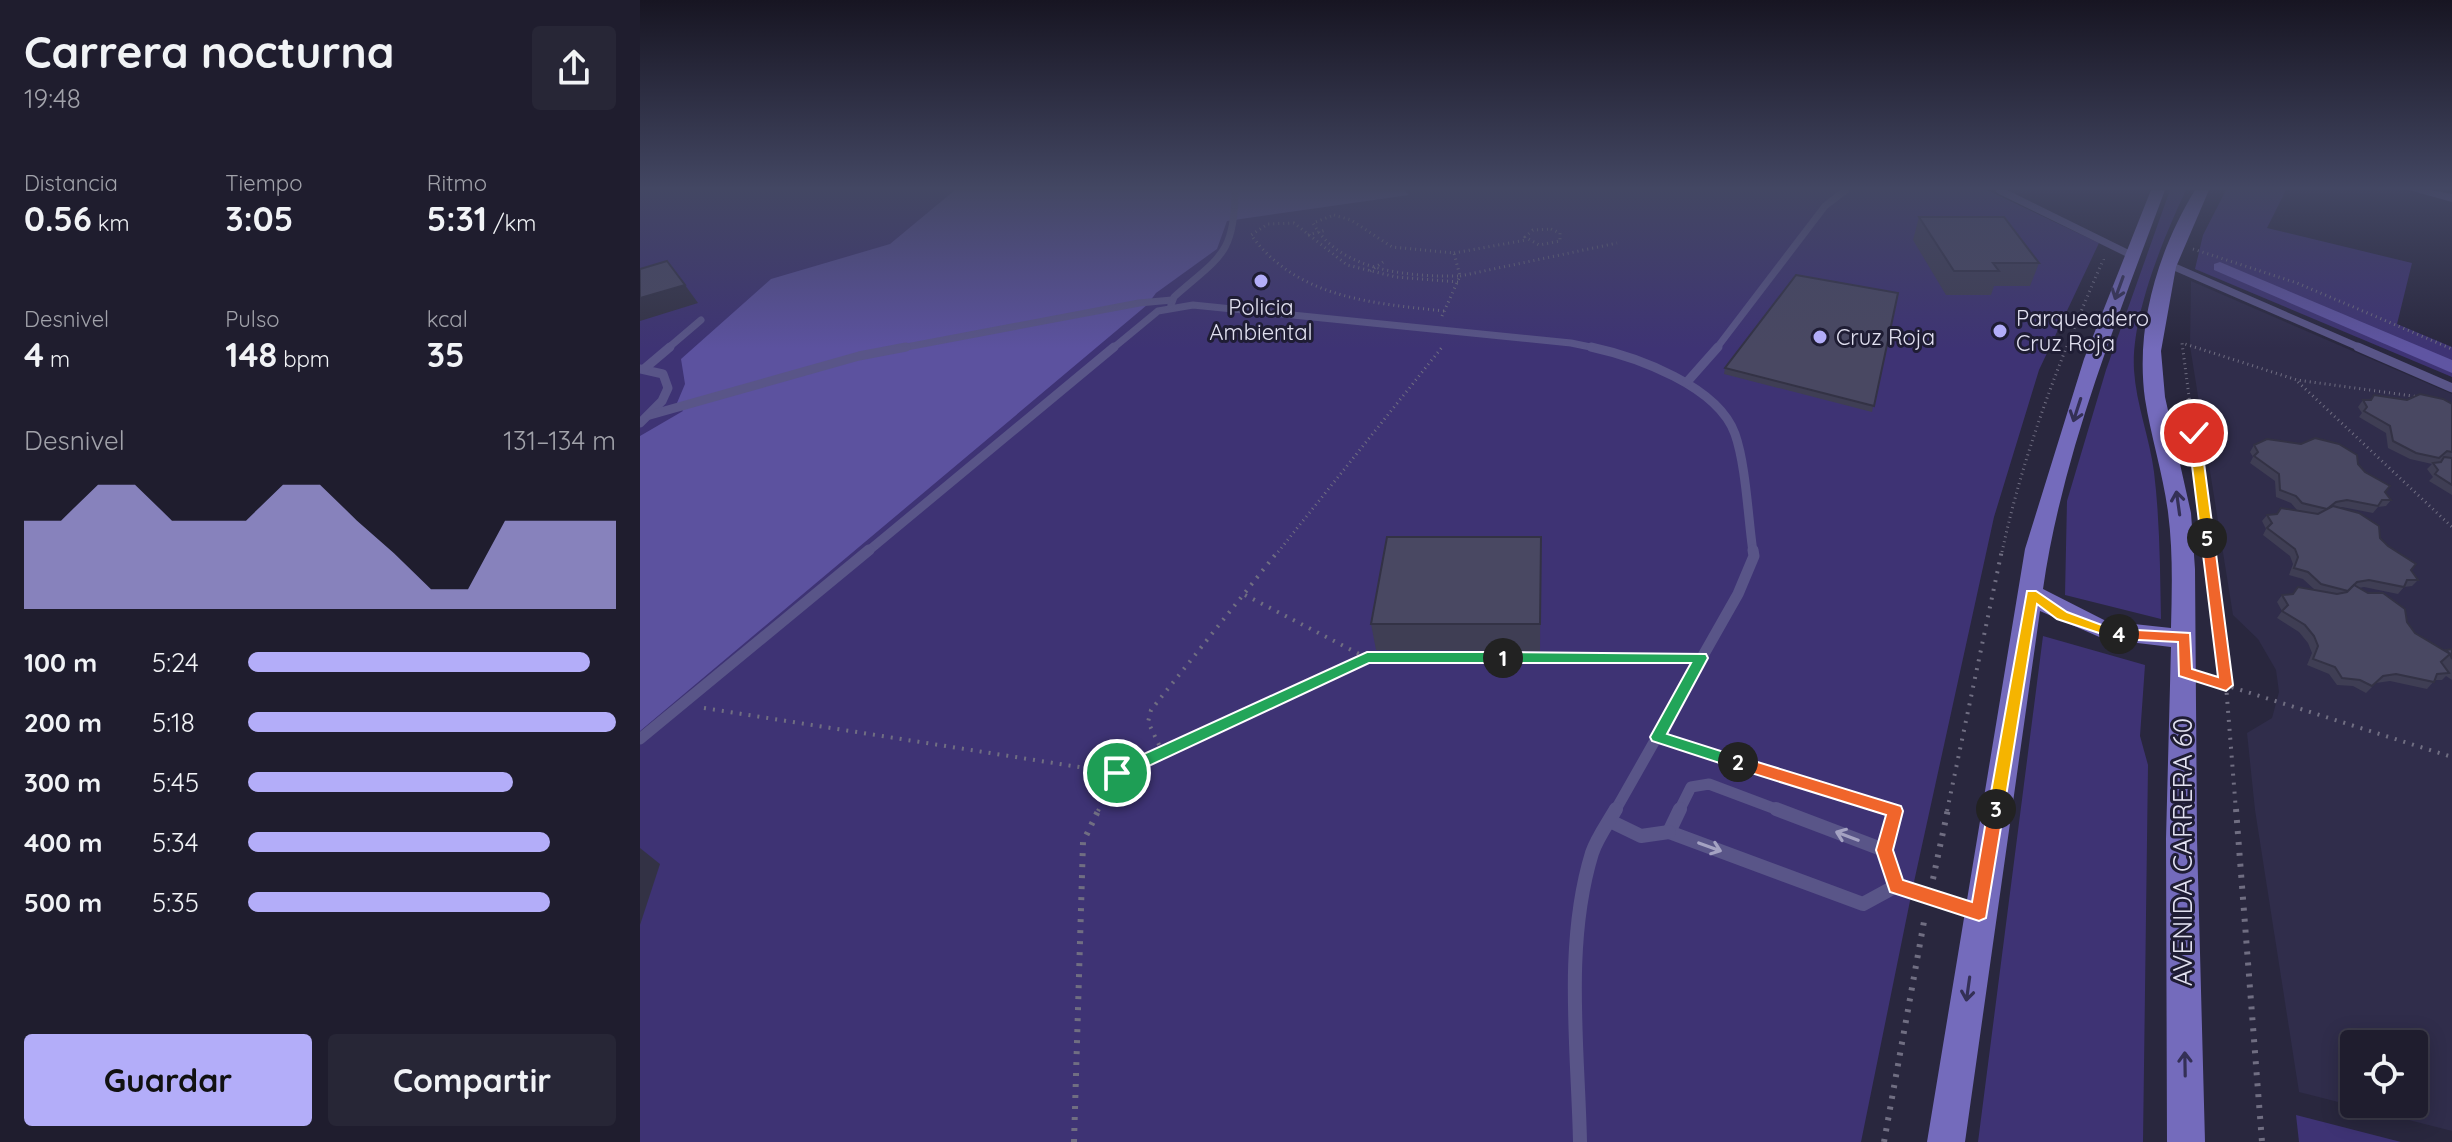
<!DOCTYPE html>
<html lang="es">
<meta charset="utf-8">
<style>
:root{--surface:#1f1d2e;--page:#272636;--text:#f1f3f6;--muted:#a1a2aa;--line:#3c3b4a;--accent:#b3adf9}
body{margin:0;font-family:Quicksand,sans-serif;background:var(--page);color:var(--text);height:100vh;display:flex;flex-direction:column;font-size:30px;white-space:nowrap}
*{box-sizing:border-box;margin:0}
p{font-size:26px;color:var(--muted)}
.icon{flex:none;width:44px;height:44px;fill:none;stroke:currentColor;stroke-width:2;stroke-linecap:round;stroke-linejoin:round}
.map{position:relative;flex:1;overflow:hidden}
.drawer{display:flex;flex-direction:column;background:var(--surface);width:640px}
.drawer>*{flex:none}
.buttons{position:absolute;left:1700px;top:1030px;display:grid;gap:16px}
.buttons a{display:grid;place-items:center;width:88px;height:88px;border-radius:8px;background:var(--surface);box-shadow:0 4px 20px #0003,0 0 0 2px var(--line);font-size:40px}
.pin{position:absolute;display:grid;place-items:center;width:68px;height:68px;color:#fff;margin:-34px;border:4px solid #fff;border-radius:50%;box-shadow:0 2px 8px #0007}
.km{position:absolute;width:40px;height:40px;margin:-20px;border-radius:50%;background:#222;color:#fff;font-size:22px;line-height:40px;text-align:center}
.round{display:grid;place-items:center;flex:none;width:84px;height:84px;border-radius:8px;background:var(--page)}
.headline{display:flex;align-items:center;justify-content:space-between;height:136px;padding:0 24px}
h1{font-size:44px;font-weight:700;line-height:60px}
.metrics{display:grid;grid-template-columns:repeat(3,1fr);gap:12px;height:136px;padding:8px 24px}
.metrics div{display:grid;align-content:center}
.metrics b{font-size:34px;font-weight:700}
.metrics small{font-size:22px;font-weight:400}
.metrics p{font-size:22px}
.chart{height:224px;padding:16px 24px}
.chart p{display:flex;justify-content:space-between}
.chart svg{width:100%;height:144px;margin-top:8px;fill:var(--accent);opacity:.7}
.cta{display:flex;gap:16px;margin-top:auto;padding:16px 24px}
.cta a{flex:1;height:92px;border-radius:8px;background:var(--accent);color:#111;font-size:32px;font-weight:700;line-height:92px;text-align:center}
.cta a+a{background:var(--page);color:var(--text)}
ul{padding:0 24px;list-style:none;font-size:26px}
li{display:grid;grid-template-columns:128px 96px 1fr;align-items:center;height:60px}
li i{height:20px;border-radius:10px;background:var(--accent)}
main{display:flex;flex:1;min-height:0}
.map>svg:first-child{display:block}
.built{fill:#302d4b;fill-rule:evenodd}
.green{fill:#3e3374}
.forest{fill:#5c529f}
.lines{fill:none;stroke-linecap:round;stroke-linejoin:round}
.canal{fill:#5f55a2;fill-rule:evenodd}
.path-far2{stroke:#706e82;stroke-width:3;stroke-dasharray:1 4;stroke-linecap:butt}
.path-far1{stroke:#706e82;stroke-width:4;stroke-dasharray:2 7;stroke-linecap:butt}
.path{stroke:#706e82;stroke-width:6;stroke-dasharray:3 8;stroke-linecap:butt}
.lane-far3{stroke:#595588;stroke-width:7}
.lane-far2{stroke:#595588;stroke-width:9}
.lane-far1{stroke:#595588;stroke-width:11}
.lane{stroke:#595588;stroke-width:14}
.street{fill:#595588;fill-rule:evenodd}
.secondary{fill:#746bbc;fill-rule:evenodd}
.wall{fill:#3f3e54}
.shaded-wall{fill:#333245}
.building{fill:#494862;stroke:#333245;stroke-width:2}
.oneway{stroke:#343056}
.oneway2{stroke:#a4a2c2}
.split-1{fill:#22a559;stroke:#fff;stroke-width:2}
.split-2{fill:#22a559;stroke:#fff;stroke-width:2}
.split-3{fill:#f0652b;stroke:#fff;stroke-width:2}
.split-4{fill:#f5b400;stroke:#fff;stroke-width:2}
.split-5{fill:#f0652b;stroke:#fff;stroke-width:2}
.split-6{fill:#f5b400;stroke:#fff;stroke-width:2}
.poi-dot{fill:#b3adf9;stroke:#1f1d34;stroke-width:3}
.labels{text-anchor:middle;stroke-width:6;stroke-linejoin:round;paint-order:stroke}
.far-poi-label{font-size:22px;fill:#e2e1f1;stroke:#1f1d34;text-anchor:start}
.street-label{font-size:26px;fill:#e2e1f1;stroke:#1f1d34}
</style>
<main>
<section class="drawer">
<div class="headline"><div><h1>Carrera nocturna</h1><p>19:48</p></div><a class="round"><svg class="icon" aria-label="share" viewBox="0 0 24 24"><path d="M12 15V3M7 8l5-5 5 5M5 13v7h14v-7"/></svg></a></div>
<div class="metrics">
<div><p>Distancia</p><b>0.56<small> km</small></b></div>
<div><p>Tiempo</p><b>3:05</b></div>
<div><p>Ritmo</p><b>5:31<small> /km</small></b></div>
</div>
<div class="metrics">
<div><p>Desnivel</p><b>4<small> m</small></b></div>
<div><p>Pulso</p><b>148<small> bpm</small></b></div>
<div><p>kcal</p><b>35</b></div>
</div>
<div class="chart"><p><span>Desnivel</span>131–134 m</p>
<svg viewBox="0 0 160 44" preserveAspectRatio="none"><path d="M0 44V17L10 17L20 6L30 6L40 17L50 17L60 17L70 6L80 6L90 17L100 27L110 38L120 38L130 17L140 17L150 17L160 17V44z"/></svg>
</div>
<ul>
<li><b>100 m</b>5:24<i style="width:93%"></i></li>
<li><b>200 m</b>5:18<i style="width:100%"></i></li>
<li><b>300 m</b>5:45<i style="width:72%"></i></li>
<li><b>400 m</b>5:34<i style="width:82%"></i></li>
<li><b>500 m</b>5:35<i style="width:82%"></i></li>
</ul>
<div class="cta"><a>Guardar</a><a>Compartir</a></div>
</section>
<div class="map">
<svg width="1812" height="1142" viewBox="0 0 1812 1142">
<rect width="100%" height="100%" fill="#29273e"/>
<path class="built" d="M1551,281L1812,394V1131L1659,1092L1615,810L1607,733L1632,718L1639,692L1636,670L1618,639L1593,615L1550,346ZM1714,1044H1774V1104H1714Z"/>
<g class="green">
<path d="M0,190H1347L1459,243L1399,370L1354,517L1272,891L1221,1142H0Z"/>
<path d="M1530,190H1546C1523,239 1491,316 1494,370C1496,404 1510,439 1514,472C1520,521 1520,570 1521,619L1425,595L1427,501L1466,370Z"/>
<path d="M1586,190H1646L1627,228L1772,263L1757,324L1812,347V377L1555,269L1563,235Z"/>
<path d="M1403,636L1505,665L1500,736L1508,765L1503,1142H1338Z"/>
<path d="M1656,1115L1761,1142H1659Z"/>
</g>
<path class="forest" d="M315,190H764L769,195L587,221L577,249L516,293L507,305L0,731V436L43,411L37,403L45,384L41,359L131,279L250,244Z"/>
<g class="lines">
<path class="canal" d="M1580,262L1812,360V373L1574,270V264Z"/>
<g class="path-far2">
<path d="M694,215L711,220L752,247L814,253L820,276C770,277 699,271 673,223Z"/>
<path d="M911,229L920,233V241L899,245L885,237L893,230Z"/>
<path d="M668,235L686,230"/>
<path d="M1553,249L1657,283L1812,349"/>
<path d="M814,253L886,240"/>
<path d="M730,271L743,262"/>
<path d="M820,276L977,243"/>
<path d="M804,311C731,303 657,298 611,235L628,224L654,223L707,265L756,277L818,282"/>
<path d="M802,316L820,276"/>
<path d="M1658,382L1812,527"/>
<path d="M1563,503L1542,343L1657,380L1780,397"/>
<path d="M1566,528L1569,552"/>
<path d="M638,552L803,346"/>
<path d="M1362,552C1384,449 1422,354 1464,258"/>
</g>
<g class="path-far1">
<path d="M1569,550L1586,685L1596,811"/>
<path d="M605,595L727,658"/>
<path d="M1566,679L1812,757"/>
<path d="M64,708L477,773L727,658H1045"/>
<path d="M1031,741L1255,811"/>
<path d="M523,753L508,722L511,710L639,550"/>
<path d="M458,811L477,773"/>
<path d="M1307,811L1362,550"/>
</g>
<g class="path">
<path d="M1596,809L1622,1142"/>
<path d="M1248,835L1255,811L1249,809"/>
<path d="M1293,879L1308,809"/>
<path d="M434,1142L443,842L459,809"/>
<path d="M1244,1142L1285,916"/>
</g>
<g class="lane-far3">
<path d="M1359,190L1491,255"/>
<path d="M1530,265L1723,349"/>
<path d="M531,305L534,297C579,257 595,255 595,190"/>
<path d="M27,349L61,320"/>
<path d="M256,349L499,303L532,300"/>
<path d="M472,349L518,311L553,305L931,343L960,349"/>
<path d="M1076,349L1185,206L1206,190"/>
</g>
<g class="lane-far2">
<path d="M951,347C997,357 1078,386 1095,434C1106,465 1108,518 1113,552"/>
<path d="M1718,347L1812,388"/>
<path d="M0,369L23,374L28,388L22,401L0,423"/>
<path d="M4,369L30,347"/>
<path d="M1047,382L1078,347"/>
<path d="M10,415L219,356L266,347"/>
<path d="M227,552L474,347"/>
</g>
<g class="lane-far1">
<path d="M0,739L229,550"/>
<path d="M975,811L1098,594L1114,556L1113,550"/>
<path d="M1039,811L1051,787L1069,784L1141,811"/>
</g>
<g class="lane">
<path d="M1040,809L1029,832L1223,904L1256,886"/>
<path d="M1136,809L1244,850L1256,886"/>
<path d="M970,821L1001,836L1029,832"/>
<path d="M1256,886L1335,911"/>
<path d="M940,1142C938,1048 924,944 952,853C957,838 968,823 976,809"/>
</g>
<path class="street" d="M1769,190H1790L1812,194V202Z"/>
<path class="secondary" d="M1511,190H1525C1478,317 1422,455 1403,589L1466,621L1531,628C1532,589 1533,550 1528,512C1523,474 1511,437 1505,399C1495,326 1518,251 1555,190H1569L1536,267L1521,351L1525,397L1551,513L1555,569L1557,839L1565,1142H1527L1526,839L1531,647L1464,639L1400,611L1325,1142H1287L1385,549L1444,359Z"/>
</g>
<g class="wall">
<path d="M1279,217L1399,263L1390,286H1354L1351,295H1306L1273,240Z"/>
<path d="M1258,293L1232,412L1084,374L1085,368Z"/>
<path d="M1723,400H1767L1812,404V495L1789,481L1793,477L1787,469L1792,464L1770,459L1748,448L1746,433L1719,417L1722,413L1718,407Z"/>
<path d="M1614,445L1718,464L1745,492L1751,500L1746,506L1738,507L1733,513L1702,507L1698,508L1740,538L1771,570L1778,580L1772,586L1764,587L1758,594L1724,587L1719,588L1767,622L1775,633L1804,651L1812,649V680L1806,676L1802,680H1795L1787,689L1750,681L1736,683L1726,693L1713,686L1697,685L1689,674L1667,665L1672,653L1668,643L1659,632L1637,618L1642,611L1637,602L1642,595L1675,590L1663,579L1649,575L1653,564L1650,556L1623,535L1626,529L1622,521L1627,515L1666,512L1657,510L1651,503L1636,497L1635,481L1610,463L1613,457L1610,452Z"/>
<path d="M901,537L900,651L736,650L731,624Z"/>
</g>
<g class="shaded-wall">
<path d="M45,285L58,303L0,321V298Z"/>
<path d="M0,848L20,864L0,925Z"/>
</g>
<g class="building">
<path d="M1279,217H1364L1399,263H1353L1359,271H1314Z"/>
<path d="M27,261L45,285L0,298V269Z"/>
<path d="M1156,275L1258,293L1234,406L1085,368Z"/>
<path d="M1780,394L1803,399L1812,404V452L1807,451L1799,458L1776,453L1753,441L1750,426L1724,411L1727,407L1723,400H1731L1734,395L1767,400Z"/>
<path d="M1675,438L1699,444L1717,455L1718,464L1725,472L1750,486L1745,492L1751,500H1742L1738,506L1707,500L1696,502L1687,509L1662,503L1656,496L1640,490L1639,474L1614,456L1618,452L1614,445L1627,439L1661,444Z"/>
<path d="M1804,457L1812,458V485L1795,474L1798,470L1793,463L1801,462Z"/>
<path d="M1693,506L1719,513L1739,526L1740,538L1748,546L1776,564L1771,570L1778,580H1767L1764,587L1729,580L1717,582L1708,591L1681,584L1668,572L1654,568L1658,557L1655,549L1627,528L1632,523L1627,515L1637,514L1641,508L1678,514Z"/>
<path d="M747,537H901L900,624H731Z"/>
<path d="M1714,585L1728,593H1743L1765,609L1767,622L1775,633L1810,654L1806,650L1812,649V659L1810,654L1801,662L1809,673L1797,674L1794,682L1756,674L1743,676L1732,686L1720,680L1702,678L1695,667L1673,659L1678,646L1674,636L1665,625L1642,611L1648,605L1642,595L1653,594L1658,587L1697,594L1707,592Z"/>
</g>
<defs><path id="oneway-shaft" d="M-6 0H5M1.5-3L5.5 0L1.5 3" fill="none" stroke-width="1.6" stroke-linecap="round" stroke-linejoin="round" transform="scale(2)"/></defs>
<g class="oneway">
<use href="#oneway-shaft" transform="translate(1479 288) rotate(110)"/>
<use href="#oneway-shaft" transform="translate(1437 410) rotate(108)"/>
<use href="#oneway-shaft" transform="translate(1538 503) rotate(-98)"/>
<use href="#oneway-shaft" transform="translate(1328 989) rotate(98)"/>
<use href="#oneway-shaft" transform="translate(1545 1064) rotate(-91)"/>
</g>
<g class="oneway2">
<use href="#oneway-shaft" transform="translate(1207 836) rotate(-159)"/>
<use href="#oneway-shaft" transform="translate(1070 847) rotate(20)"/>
</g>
<linearGradient id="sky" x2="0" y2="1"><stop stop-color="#171522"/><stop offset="0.54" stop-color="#434763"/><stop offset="1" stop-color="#434763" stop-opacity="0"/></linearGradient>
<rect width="1812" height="349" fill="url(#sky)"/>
<path class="split-1" d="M727,652H863L870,658L863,663H729L483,778L477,780L469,773L471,769Z"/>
<path class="split-2" d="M863,652L1066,654L1068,658L1027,734L1103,758L1106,762L1098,769L1012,741L1010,737L1051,663H863L856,658Z"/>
<path class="split-3" d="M1098,756L1261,806L1263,811L1253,850L1263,880L1332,902L1348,809L1356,802L1362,804L1364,809L1346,918L1339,921L1250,892L1236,850L1246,815L1092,767L1090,762Z"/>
<path class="split-4" d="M1387,591H1396L1427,612L1486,634L1484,638H1474L1417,619L1397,604L1364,809L1356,816L1348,809Z"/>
<path class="split-5" d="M1567,534L1574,538L1593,685L1586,691L1539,676L1538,642L1479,639L1472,634L1479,629L1550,633L1552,669L1578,677L1561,538Z"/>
<path class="split-6" d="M1554,430L1560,433L1574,538L1567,543L1561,538L1548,433Z"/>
<g class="poi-dot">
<circle cx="621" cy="281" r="8"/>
<circle cx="1360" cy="331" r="8"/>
<circle cx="1180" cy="337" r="8"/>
</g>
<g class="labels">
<g class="far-poi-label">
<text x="621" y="315" text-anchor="middle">Policia<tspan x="621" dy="25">Ambiental</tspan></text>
<text x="1376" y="326">Parqueadero<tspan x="1376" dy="25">Cruz Roja</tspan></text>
<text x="1196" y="345">Cruz Roja</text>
</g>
<g class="street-label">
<text transform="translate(1543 852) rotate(-90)" y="9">AVENIDA CARRERA 60</text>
</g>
</g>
</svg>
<div class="buttons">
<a><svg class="icon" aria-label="locate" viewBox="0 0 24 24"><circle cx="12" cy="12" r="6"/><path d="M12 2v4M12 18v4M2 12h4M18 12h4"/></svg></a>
</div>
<div class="pin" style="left:477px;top:773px;background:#1e9e55"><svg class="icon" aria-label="arrive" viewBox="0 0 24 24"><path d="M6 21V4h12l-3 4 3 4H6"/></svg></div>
<div class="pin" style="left:1554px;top:433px;background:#d93025"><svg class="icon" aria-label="check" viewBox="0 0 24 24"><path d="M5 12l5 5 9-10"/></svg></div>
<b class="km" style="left:863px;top:658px">1</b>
<b class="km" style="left:1098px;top:762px">2</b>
<b class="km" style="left:1356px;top:809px">3</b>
<b class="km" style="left:1479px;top:634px">4</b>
<b class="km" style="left:1567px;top:538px">5</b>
</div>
</main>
